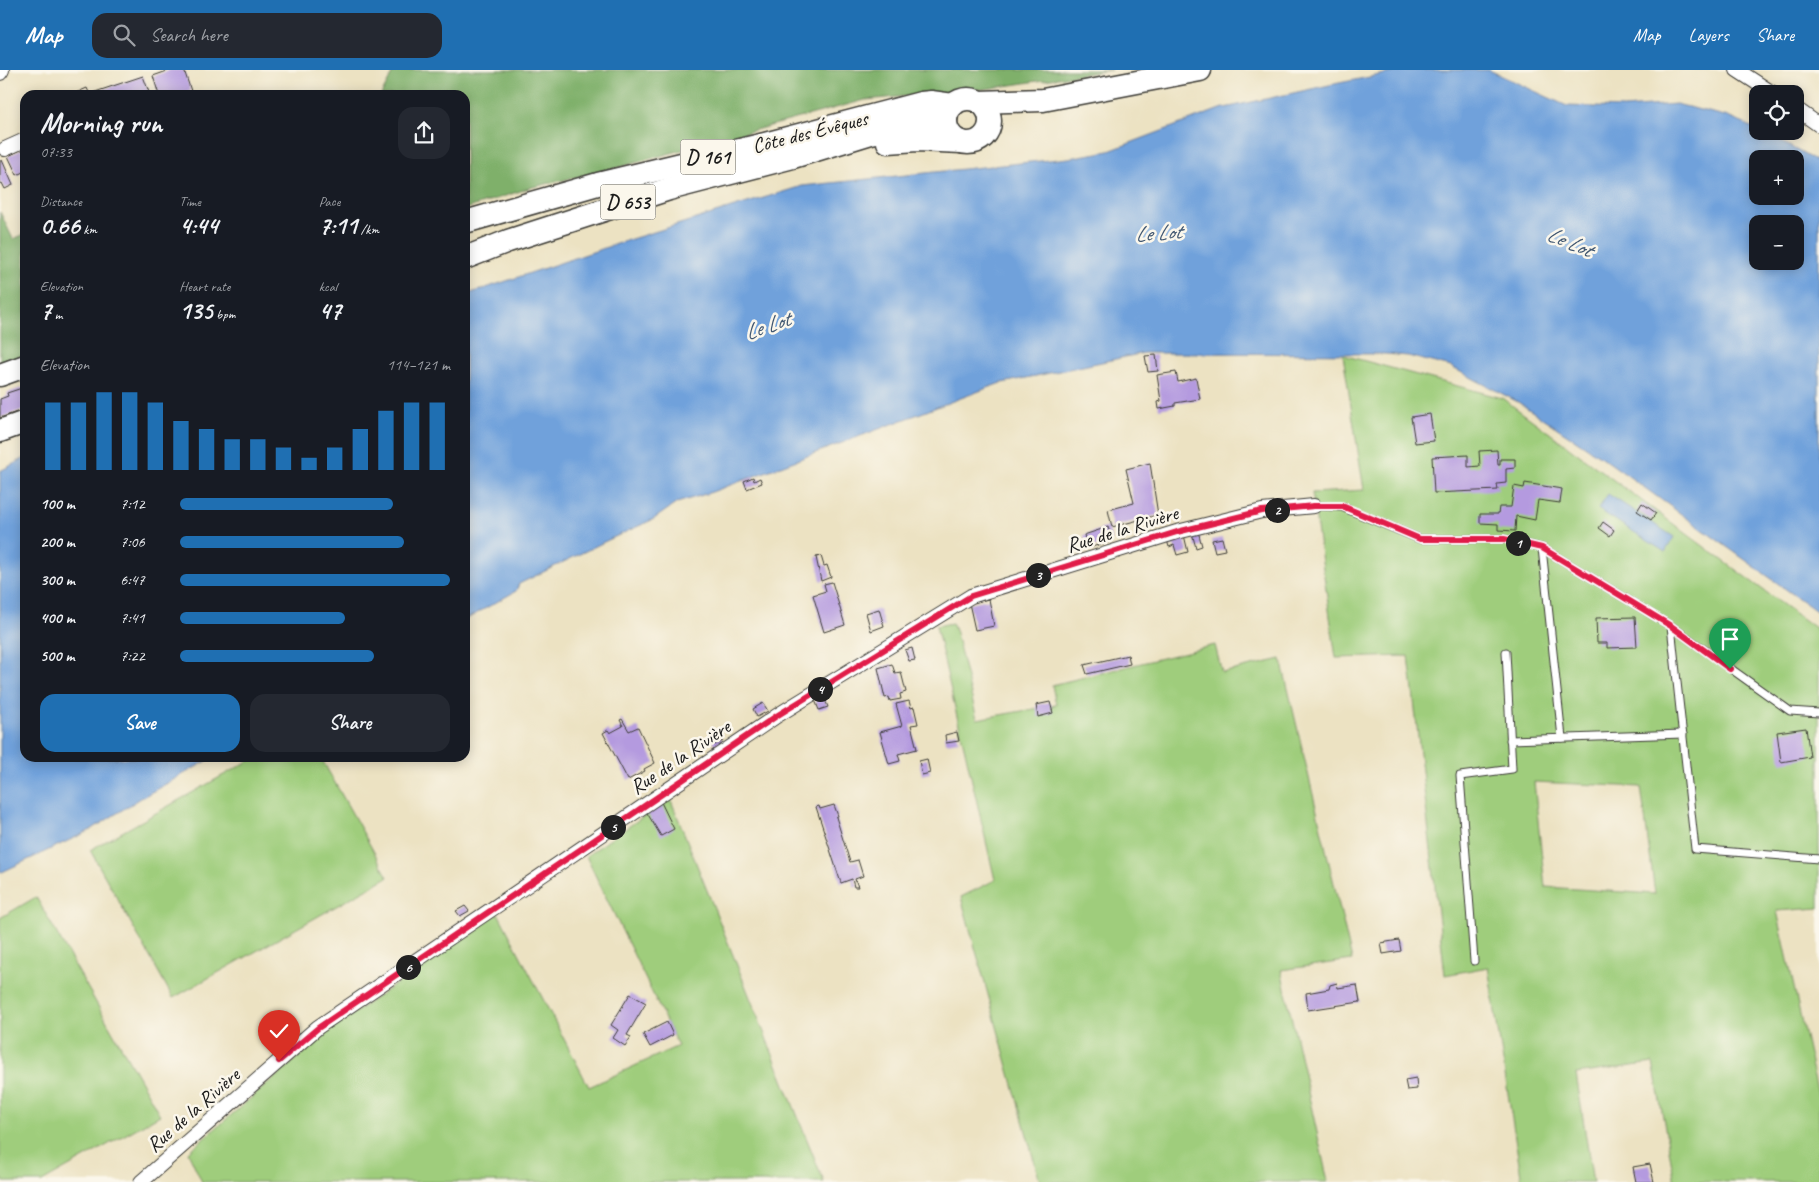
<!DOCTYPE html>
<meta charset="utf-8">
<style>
:root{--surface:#171b24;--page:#242831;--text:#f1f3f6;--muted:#9ea1a6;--accent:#1f6fb2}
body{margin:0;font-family:Caveat,sans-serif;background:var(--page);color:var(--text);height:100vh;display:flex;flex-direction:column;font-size:19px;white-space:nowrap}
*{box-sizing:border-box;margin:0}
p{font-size:16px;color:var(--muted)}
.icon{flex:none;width:28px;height:28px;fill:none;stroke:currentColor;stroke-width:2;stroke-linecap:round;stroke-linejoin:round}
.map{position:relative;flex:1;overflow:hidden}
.details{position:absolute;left:20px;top:20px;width:450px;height:672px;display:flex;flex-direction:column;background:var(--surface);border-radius:15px;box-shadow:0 2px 12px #0003}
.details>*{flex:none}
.fabs{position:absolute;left:1749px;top:15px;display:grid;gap:10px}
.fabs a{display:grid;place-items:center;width:55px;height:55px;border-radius:10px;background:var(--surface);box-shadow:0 2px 12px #0003;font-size:25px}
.pin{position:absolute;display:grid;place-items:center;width:42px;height:42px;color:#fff;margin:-51px -21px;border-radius:50% 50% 50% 0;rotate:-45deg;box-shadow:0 0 5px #0007}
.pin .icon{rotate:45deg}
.km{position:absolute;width:25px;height:25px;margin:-12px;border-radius:50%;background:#222;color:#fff;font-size:14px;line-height:25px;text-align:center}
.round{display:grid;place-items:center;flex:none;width:52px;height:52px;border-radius:15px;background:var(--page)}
.headline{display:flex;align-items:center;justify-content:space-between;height:85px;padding:0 20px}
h1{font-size:28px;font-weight:700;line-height:38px}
.stats{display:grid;grid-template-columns:repeat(3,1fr);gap:8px;height:85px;padding:5px 20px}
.stats div{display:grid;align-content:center}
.stats b{font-size:25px;font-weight:700}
.stats small{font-size:14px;font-weight:400}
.stats p{font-size:14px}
.chart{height:140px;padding:10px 20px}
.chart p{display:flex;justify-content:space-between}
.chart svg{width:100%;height:90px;margin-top:5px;stroke:var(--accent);stroke-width:6}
.primary-button{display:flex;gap:10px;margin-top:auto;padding:10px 20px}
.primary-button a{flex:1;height:58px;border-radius:15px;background:var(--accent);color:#fff;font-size:20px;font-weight:700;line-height:58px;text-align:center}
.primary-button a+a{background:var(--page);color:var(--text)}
ul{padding:0 20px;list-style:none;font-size:16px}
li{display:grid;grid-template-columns:80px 60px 1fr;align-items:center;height:38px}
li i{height:12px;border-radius:6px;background:var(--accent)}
header{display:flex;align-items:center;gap:30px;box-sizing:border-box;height:70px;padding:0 25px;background:var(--accent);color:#fff}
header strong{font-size:24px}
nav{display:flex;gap:28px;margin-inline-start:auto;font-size:18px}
.search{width:350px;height:45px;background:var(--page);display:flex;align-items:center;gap:12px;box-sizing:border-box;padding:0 18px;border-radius:15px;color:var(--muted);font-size:19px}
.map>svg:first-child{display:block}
.green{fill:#9fcd7b;stroke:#5e744c;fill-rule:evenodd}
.forest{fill:#7fb06b;stroke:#4e6644}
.water{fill:#70a1db;stroke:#465e7c;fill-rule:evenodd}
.building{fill:#b49adf}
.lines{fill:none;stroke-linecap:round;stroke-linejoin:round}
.service-casing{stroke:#3b3a35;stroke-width:9}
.minor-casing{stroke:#3b3a35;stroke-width:16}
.primary-casing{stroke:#3b3a35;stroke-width:25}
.service{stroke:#fff;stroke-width:7}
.minor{stroke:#fff;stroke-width:14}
.primary{stroke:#fff;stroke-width:22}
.route-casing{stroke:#fff;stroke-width:10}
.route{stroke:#e11d48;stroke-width:6}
.labels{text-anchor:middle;stroke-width:5;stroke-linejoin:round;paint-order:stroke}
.shield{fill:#fbf7ec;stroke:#5f5e5a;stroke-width:1}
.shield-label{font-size:20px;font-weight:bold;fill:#1c1c1c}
.street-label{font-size:21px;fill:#1c1c1c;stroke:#fbf7ec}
.water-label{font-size:22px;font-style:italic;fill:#425872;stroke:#fbf7ec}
</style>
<header>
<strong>Map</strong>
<div class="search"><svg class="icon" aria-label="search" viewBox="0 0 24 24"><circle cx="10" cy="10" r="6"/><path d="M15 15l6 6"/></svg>Search here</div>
<nav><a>Map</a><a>Layers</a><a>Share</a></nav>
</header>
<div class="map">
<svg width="1819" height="1112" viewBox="0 0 1819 1112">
<rect width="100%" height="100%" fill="#fbf7ec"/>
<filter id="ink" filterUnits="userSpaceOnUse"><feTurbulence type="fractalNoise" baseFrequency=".02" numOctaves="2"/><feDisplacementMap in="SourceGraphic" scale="10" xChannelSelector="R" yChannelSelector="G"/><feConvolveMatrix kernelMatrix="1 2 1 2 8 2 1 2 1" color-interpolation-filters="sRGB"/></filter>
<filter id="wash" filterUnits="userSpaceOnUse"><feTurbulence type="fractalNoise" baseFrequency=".0096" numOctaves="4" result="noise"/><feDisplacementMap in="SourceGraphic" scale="20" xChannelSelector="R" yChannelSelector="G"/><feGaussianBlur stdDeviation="1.12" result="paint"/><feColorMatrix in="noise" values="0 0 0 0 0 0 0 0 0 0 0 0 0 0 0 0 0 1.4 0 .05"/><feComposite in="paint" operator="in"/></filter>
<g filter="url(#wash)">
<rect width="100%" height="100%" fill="#ece2c2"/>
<g class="green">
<path d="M1343,285L1502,328L1819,561V838L1777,841L1819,1029V1112H1675L1653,993L1576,1004L1593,1112H1522L1488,897L1445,905L1409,586L1336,588L1312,423L1364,420ZM1534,712L1641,717L1655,824L1545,817Z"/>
<path d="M952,553L956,563L977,649L1056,635L1052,615L1215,575L1222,603L1281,589L1352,890L1281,900L1328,1112H1040L961,827L995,810L936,556Z"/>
<path d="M254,688H321L388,807L173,928L90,780Z"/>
<path d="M670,728L824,1112H202L188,1082L334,957L498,843L589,1017L678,976L586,786Z"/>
<path d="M36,827L160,1045L42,1112H4L0,1104V848Z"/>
</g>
<g class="forest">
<path d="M391,0H1111L985,19L865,30L613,99L533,117L465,139V25H381L393,2Z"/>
<path d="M0,142L13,169L25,164V285L0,294Z"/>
</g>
<g class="water">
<path d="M1405,0H1489L1567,36L1624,38L1676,34L1725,46L1757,59L1758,61H1763L1819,93V543L1610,393L1518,332L1451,297L1408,286L1386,284L1144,283L998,314L712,422L677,433L654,449L606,471L519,514L516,521L465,550V225L625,171L802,116L1068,88L1109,81L1220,39L1334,14ZM1758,89H1795V126H1758ZM1758,154H1795V191H1758Z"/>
<path d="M25,388V688H212L141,728L89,761L0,803V401Z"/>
<path d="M1608,424L1674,467L1665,482L1598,439Z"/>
</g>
<g id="blocks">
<g class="building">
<path d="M170,0H184L191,21L180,25H159L153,6Z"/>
<path d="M143,6L150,25H93L92,23Z"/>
<path d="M87,18L90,25H71Z"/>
<path d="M23,79L25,85V101L17,105L8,86Z"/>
<path d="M2,90L13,115L5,119L2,113L0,114V91Z"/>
<path d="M1156,285L1158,301L1148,302L1145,286Z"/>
<path d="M1176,302L1178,312L1196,308L1200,329L1175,333V336L1159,339L1158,332L1161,331L1157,305Z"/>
<path d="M25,317V339L0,348V329L8,326L7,323Z"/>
<path d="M1430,344L1434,371L1415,373L1411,347Z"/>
<path d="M1497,380L1498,395H1500V389H1515V398L1506,399V413L1497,414L1498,420L1434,423L1432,387L1468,385V397L1480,396L1479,381Z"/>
<path d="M1150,393L1158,445L1112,457L1108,440L1134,433L1126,399Z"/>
<path d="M753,407L754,411L760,408L762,413L747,419L744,411Z"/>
<path d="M1525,413L1562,419L1560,433L1538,430L1535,450L1516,446L1515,461L1498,460V454L1480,453V444H1498L1499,437H1511L1514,416L1524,418Z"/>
<path d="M1642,433L1656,443L1651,450L1637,441Z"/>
<path d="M1603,452L1614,460L1610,466L1599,458Z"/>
<path d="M1108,457L1112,471L1088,478L1084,465Z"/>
<path d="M1198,461L1202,476L1196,478L1192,463Z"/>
<path d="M1184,465L1188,482L1177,485L1174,475L1169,477L1167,470Z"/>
<path d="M1222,468L1225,480L1215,482L1212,470Z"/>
<path d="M821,486L824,496L827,495L831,507L821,511L816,487Z"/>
<path d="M832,512L845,555L824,562L813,525L826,521L824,514Z"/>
<path d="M989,529L994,556L975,560L969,533Z"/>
<path d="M879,539L884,556L871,561L866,543Z"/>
<path d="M1635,547L1637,577L1607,578V573H1597L1596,548Z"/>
<path d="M912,578L915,590L909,591L905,580Z"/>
<path d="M1128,585L1130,594L1087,604L1084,595Z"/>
<path d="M892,594L895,603L901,602L906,622L900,624L901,629L890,631L889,627L885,628L878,598Z"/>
<path d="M824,627L828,637L819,640L815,630Z"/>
<path d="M909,631L911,638L914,637L918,654L911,655L917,679L898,684L900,691L889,694L880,662L902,656L896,634Z"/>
<path d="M1050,632L1053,643L1038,647L1036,635Z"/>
<path d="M763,633L768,641L757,647L753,639Z"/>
<path d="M622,649L629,661L638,657L655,693L644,699L645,701L628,710L603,663L608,660L610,663L623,656L620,650Z"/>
<path d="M1806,658L1810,687L1781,692L1777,662Z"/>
<path d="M957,662L959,671L946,673L945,665Z"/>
<path d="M719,665L723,671L715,675L712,669Z"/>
<path d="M927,689L930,703L922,705L919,691Z"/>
<path d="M659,728L674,759L661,766L644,738Z"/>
<path d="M834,735L838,746L836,747L850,792L858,790L863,806L855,809L858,817H854L852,809L841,813L816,737L819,736L820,739Z"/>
<path d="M465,836L469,841L460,846L456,841Z"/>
<path d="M1399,870L1401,881L1383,884L1381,873Z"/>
<path d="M1337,913L1338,918L1357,915L1360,932L1308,940L1306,923L1329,919L1330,915Z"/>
<path d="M630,924L646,933L627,965L631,967L625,976L613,968L618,960L611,955Z"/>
<path d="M667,952L673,965L650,977L643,964Z"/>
<path d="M1416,1008L1417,1019L1407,1020L1405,1010Z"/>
<path d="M1650,1094L1654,1112H1636L1633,1097Z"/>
</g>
</g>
</g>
<g filter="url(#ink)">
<use href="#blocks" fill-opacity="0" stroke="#3b3a35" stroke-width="1"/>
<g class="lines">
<defs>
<g id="service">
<path d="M1314,436L1342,437L1420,469H1505L1542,478L1671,556L1790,641L1819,643"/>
<path d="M1542,478L1562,668"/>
<path d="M1671,556L1695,779L1819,789"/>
<path d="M1510,670L1683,664"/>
<path d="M1474,891L1460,706L1512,699L1506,582"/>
</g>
<g id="minor">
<path d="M1737,0L1774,24"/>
<path d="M0,3L2,0"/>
<path d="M1795,38L1819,55"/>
<path d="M5,79L25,70"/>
<path d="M141,1112L318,957L778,645L971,526L1177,462L1262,441L1314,436"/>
</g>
<g id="primary">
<circle cx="968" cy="51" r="22"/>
<path d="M979,32L1043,30L1200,0"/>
<path d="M888,72L917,70L962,72"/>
<path d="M465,152L598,114L765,74L921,33L931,32L953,35"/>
<path d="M465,188L508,171L669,119L793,87L871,63L946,50"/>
<path d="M0,305L25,296"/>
<path d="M0,361L25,352"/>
</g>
</defs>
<use href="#service" class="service-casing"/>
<use href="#minor" class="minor-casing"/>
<use href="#primary" class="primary-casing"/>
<use href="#service" class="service"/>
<use href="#minor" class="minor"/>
<use href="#primary" class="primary"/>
</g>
</g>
<g class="lines" filter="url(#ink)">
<defs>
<path id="route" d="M279,991L318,958L778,645L971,526L1177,462L1262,441L1314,436H1342L1420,469H1504L1542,478L1671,556L1730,599"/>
</defs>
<use href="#route" class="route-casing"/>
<use href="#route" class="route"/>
</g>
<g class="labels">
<g class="shield">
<rect x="680.5" y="69.5" width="55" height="35" rx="4"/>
<rect x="600.5" y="114.5" width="55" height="35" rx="4"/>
</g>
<g class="shield-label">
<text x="708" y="94">D 161</text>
<text x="628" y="139">D 653</text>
</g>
<g class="street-label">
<text transform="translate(810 62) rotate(-14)" y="7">Côte des Évêques</text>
<text transform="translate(1122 459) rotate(-17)" y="7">Rue de la Rivière</text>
<text transform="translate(680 687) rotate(-34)" y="7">Rue de la Rivière</text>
<text transform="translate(193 1040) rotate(-41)" y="7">Rue de la Rivière</text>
</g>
<g class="water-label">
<text transform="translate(1158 162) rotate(-4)" y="8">Le Lot</text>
<text transform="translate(1570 171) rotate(23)" y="8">Le Lot</text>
<text transform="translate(767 255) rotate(-19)" y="8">Le Lot</text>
</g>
</g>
</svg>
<div class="fabs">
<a><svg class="icon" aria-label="locate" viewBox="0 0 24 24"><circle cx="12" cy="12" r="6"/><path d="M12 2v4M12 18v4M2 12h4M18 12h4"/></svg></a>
<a>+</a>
<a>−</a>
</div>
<div class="pin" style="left:1730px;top:599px;background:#1e9e55"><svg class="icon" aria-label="arrive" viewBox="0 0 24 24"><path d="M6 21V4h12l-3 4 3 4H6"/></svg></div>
<div class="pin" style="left:279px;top:991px;background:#d93025"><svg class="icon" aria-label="check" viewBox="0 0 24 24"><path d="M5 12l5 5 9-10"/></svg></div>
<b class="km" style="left:1518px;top:473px">1</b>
<b class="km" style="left:1277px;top:440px">2</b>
<b class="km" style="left:1038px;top:505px">3</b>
<b class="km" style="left:820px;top:619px">4</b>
<b class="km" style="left:613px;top:757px">5</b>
<b class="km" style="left:408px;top:897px">6</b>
<section class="details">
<div class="headline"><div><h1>Morning run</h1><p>07:33</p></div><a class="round"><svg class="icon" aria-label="share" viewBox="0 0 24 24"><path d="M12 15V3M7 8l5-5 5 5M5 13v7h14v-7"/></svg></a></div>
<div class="stats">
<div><p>Distance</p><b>0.66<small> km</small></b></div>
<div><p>Time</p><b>4:44</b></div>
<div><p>Pace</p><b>7:11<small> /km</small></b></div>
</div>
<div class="stats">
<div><p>Elevation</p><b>7<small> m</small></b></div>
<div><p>Heart rate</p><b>135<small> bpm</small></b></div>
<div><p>kcal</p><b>47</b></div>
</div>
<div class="chart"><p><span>Elevation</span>114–121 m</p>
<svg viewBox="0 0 160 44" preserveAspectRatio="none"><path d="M5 44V11M15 44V11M25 44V6M35 44V6M45 44V11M55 44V20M65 44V24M75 44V29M85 44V29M95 44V33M105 44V38M115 44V33M125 44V24M135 44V15M145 44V11M155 44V11"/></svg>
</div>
<ul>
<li><b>100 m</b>7:12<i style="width:79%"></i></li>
<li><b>200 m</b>7:06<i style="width:83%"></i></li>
<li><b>300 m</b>6:47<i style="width:100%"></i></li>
<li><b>400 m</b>7:41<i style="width:61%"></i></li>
<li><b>500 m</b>7:22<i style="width:72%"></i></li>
</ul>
<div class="primary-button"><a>Save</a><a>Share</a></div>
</section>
</div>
